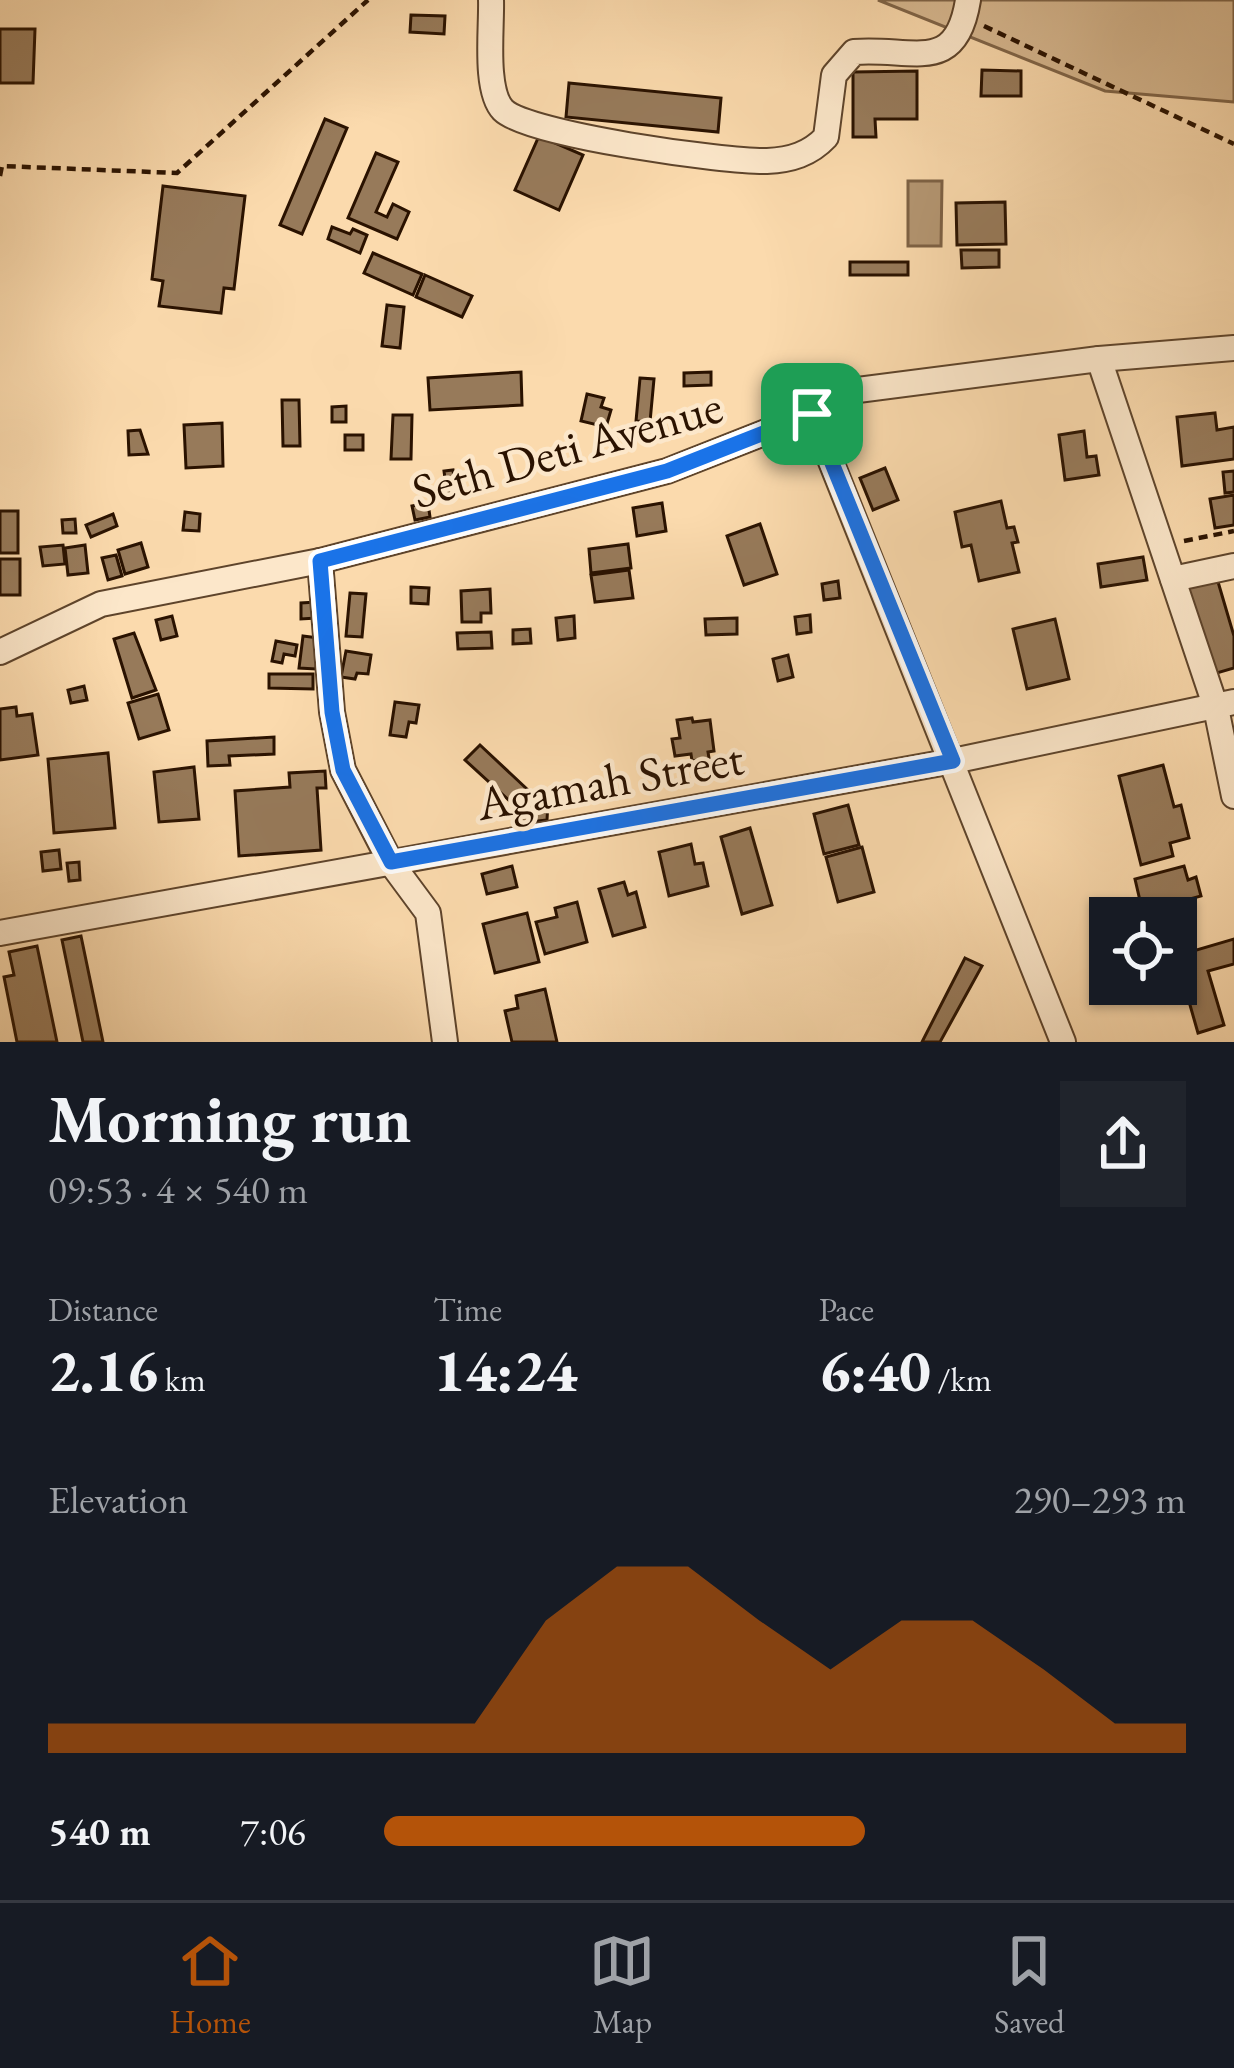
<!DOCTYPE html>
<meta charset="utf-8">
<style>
:root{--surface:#171b24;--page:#20242c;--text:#f1f3f6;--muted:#9ea1a6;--line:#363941;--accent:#b45309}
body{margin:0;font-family:"EB Garamond",serif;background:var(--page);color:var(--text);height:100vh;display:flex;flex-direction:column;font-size:45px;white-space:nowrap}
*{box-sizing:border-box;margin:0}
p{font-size:39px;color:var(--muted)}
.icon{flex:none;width:66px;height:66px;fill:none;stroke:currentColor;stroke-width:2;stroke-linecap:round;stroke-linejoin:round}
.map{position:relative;height:1042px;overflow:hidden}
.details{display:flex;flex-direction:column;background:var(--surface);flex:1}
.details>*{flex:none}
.tools{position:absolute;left:1089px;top:897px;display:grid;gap:24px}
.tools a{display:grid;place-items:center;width:108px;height:108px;border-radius:0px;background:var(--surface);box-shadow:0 3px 9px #0004;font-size:60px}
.pin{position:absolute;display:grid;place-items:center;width:102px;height:102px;color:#fff;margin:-51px;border-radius:24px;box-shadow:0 6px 18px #0006}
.round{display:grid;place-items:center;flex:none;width:126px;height:126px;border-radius:0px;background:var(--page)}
.head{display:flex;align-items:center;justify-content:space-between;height:204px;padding:0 48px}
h1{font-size:66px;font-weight:700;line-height:90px}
.stats{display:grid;grid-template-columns:repeat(3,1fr);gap:18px;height:204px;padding:12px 48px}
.stats div{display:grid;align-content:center}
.stats b{font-size:60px;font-weight:700}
.stats small{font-size:33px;font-weight:400}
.stats p{font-size:33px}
.chart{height:336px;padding:24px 48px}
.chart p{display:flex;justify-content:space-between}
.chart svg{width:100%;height:216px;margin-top:12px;fill:var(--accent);opacity:.7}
ul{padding:0 48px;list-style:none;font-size:39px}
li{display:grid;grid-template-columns:192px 144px 1fr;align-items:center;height:90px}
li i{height:30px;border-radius:15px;background:var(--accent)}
.tab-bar{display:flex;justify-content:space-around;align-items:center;height:168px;border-top:3px solid var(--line);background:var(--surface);font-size:33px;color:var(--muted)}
.tab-bar a{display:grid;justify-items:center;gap:6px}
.tab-bar .current{color:var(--accent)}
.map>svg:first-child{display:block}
.green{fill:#d7b890;stroke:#806548;stroke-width:3}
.water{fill:#b49672;stroke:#7d6144;stroke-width:3}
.building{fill:#977a5a;stroke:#2a1200;stroke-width:3}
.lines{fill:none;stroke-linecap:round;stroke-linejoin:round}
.street-casing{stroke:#5e442b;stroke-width:28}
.path{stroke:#2a1200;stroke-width:4.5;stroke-dasharray:9 6;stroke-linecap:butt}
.street{stroke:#fce7ca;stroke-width:24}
.route-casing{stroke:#fff;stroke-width:24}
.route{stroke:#1a73e8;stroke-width:15}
.labels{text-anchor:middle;stroke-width:9;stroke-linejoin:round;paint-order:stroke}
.street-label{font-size:48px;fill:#2a1200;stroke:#fce7ca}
</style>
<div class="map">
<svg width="1234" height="1042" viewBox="0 0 1234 1042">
<rect width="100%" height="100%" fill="#fbdaad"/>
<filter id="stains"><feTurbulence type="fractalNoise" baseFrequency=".00167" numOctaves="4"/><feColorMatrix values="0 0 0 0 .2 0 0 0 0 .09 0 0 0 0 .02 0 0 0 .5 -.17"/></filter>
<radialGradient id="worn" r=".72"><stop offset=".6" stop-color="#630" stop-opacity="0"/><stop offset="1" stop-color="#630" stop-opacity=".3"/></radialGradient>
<path class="green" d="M878,0H1234V102L1105,91Z"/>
<path class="water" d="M908,181H942L941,246H908Z"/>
<g class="building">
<path d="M411,15L445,16L444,34L410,32Z"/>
<path d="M0,29H35L33,83H0Z"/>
<path d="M982,70L1021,71V96H981Z"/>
<path d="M917,71V119H875L876,137H853V72Z"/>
<path d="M569,83L721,98L718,132L566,117Z"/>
<path d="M325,119L347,128L302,234L280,225Z"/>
<path d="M539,136L583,155L559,210L515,190Z"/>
<path d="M376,153L398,162L376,212L387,217L393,204L409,212L397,239L348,218Z"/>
<path d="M163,186L245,196L234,289L224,288L221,313L159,306L163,281L152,279Z"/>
<path d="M1005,202L1006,244L957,245L956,203Z"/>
<path d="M332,227L350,234L353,229L367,235L360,253L328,239Z"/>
<path d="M961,250H999V267L962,268Z"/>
<path d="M373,253L422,274L413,295L364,273Z"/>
<rect x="850" y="262" width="58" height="13"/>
<path d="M425,275L472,296L462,317L416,297Z"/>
<path d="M387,305L404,307L400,348L382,346Z"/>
<path d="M521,372L522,405L430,410L428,378Z"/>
<path d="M711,372V385L684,386V373Z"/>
<path d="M640,378L654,379L650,422L636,421Z"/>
<path d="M587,394L604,398L601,407L611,410L606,427L581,421Z"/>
<path d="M282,400H299L300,446H283Z"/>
<path d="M346,406V422H332V407Z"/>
<path d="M1215,413L1217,430L1234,427V459L1182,466L1177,417Z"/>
<path d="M393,415H412L411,459H391Z"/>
<path d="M222,423L223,466L186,468L184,425Z"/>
<path d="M140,430L148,454L129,455L128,431Z"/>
<path d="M1084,431L1087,457L1096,456L1099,475L1065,480L1059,435Z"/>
<rect x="345" y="435" width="18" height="15"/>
<path d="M885,468L898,500L873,510L860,478Z"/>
<path d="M453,470L456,494L440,496L439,487L446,486L444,471Z"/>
<path d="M1234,471V492L1225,493L1223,472Z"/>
<path d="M1234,495V525L1215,528L1210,499Z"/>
<path d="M1001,501L1007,528L1014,527L1018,542L1012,543L1019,572L979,581L971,545L962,547L955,512Z"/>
<path d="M428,503L430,517L415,520L412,506Z"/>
<path d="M662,503L666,531L637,536L633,508Z"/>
<rect x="0" y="511" width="18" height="42"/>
<path d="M185,512L200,514L199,531L183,530Z"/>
<path d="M113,514L117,526L91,537L86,525Z"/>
<path d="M75,519L76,533H63L62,520Z"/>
<path d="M760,524L777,574L744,585L727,536Z"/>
<path d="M141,543L148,567L125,574L118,550Z"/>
<path d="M628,544L631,568L591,573L589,549Z"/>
<path d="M63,545L65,564L43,566L40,547Z"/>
<path d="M85,545L88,573L68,575L65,548Z"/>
<path d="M116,555L122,576L108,580L102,558Z"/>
<path d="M1143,557L1147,580L1101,587L1098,564Z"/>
<rect x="0" y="559" width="20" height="36"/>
<path d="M629,570L633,598L595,602L591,575Z"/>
<path d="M1216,575L1234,636V668L1210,675L1184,585Z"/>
<path d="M838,581L840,598L824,600L822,584Z"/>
<path d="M411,587L429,588L428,604L411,603Z"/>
<path d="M490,589L491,613H481V622H462L461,591Z"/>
<path d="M350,593L366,594L362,637L346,636Z"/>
<path d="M316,602V618L301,619V603Z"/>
<path d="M810,615L811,632L797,634L795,617Z"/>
<path d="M172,616L177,636L161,640L156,620Z"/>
<path d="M574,616L575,638L558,640L556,618Z"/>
<path d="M737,618V634L706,635L705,619Z"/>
<path d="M1055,619L1069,679L1027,689L1013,629Z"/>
<path d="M530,629L531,643L513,644V630Z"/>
<path d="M491,632L492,648L458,649L457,633Z"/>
<path d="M134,633L156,690L132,698L114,639Z"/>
<path d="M303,636L319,638L316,669L299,668Z"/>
<path d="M276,641L297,645L295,656L284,654L282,663L272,661Z"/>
<path d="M346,651L371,655L368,674L357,673L355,679L341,677Z"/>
<path d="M788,655L793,677L778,681L773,659Z"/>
<path d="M269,674H313V689L269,688Z"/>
<path d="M84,686L87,700L71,703L68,690Z"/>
<path d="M158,694L169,730L139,739L128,703Z"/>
<path d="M395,702L419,705L416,723L409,722L406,737L390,735Z"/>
<path d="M16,707L17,716L32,714L38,755L0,760V709Z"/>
<path d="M692,718L693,722L710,720L714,751L708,752L709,758L692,761L691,754L675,756L672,739L680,738L677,720Z"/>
<path d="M274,737V754L229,756L230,765L208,766L207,741Z"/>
<path d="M480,745L528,790L514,805L465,760Z"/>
<path d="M108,753L115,828L54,833L48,759Z"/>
<path d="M1163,765L1174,807L1181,805L1189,838L1170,843L1173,856L1141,865L1119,776Z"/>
<path d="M194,767L199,819L159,822L154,772Z"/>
<path d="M325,771L326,788H317L321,850L239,856L235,791L290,787L289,773Z"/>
<path d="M548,802L547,820L519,823L518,804Z"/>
<path d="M848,805L859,845L824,854L814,814Z"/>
<path d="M750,828L772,905L742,914L721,837Z"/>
<path d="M691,844L695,864L703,863L708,886L669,896L659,852Z"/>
<path d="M862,847L874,892L838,902L826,857Z"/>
<path d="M59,850L61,869L43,871L41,852Z"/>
<path d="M79,862L80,880L69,881L67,863Z"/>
<path d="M512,866L517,887L487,894L482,874Z"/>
<path d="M1184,866L1188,880L1196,877L1201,896L1186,900L1194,935L1176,940V918H1144L1135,879Z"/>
<path d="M624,882L628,895L636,892L645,927L613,936L599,889Z"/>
<path d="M577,902L587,942L545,954L536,922L557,917L555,908Z"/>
<path d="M527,913L539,962L495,973L483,924Z"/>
<path d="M81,936L103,1042H83L62,940Z"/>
<path d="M1234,939V964L1208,971L1224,1025L1198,1033L1176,956Z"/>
<path d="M37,946L57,1042H17L4,977L14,975L9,952Z"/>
<path d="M965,958L982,966L940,1042H922Z"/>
<path d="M545,989L557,1042H512L505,1011L518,1008L516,996Z"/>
</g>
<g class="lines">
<defs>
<g id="street">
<path d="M491,0C492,27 484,90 503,110C528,135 726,162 767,161C791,160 810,154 826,137L834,75L854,52C913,47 956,76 968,0"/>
<path d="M1099,359L1216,708L1234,796"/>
<path d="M812,414L1063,1042"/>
<path d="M320,561L332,712L343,770L391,863L428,913L445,1042"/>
<path d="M1173,579L1234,566"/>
<path d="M0,652L101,604L320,561L667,471L812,414L850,391L1099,359L1234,348"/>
<path d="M0,933L953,761L1234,702"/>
</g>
</defs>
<use href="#street" class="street-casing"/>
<g class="path">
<path d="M984,26L1234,144"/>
<path d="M0,176L2,166L177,173L368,0"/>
<path d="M1184,541L1234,531"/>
</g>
<use href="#street" class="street"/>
</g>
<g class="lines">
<defs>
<path id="route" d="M812,414L953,761L391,862L343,770L332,712L320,561L667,471Z"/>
</defs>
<use href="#route" class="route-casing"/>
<use href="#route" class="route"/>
</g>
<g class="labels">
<g class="street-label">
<text transform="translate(567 448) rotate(-16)" y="17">Seth Deti Avenue</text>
<text transform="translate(610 780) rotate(-10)" y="17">Agamah Street</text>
</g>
</g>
<rect width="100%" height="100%" filter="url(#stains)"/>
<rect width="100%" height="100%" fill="url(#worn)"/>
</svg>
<div class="tools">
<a><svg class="icon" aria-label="locate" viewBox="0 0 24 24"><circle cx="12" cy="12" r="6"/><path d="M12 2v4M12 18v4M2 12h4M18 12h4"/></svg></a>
</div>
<div class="pin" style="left:812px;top:414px;background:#1e9e55"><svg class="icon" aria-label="arrive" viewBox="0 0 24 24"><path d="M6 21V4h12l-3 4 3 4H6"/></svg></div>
</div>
<section class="details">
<div class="head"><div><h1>Morning run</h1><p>09:53 · 4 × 540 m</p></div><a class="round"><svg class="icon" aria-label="share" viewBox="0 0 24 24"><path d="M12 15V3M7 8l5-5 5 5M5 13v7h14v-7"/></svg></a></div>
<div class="stats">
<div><p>Distance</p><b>2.16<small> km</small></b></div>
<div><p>Time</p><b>14:24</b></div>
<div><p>Pace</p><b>6:40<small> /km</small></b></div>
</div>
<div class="chart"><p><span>Elevation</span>290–293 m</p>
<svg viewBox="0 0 160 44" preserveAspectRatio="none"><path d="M0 44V38L10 38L20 38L30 38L40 38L50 38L60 38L70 17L80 6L90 6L100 17L110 27L120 17L130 17L140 27L150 38L160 38V44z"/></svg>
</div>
<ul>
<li><b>540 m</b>7:06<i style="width:60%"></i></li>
</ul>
</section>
<nav class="tab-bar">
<a class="current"><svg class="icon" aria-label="home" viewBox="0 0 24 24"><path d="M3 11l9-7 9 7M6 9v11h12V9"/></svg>Home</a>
<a><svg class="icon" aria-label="map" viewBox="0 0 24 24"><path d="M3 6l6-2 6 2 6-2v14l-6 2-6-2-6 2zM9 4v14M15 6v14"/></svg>Map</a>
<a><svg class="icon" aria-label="saved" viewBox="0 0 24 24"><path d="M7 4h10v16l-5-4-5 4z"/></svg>Saved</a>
</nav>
